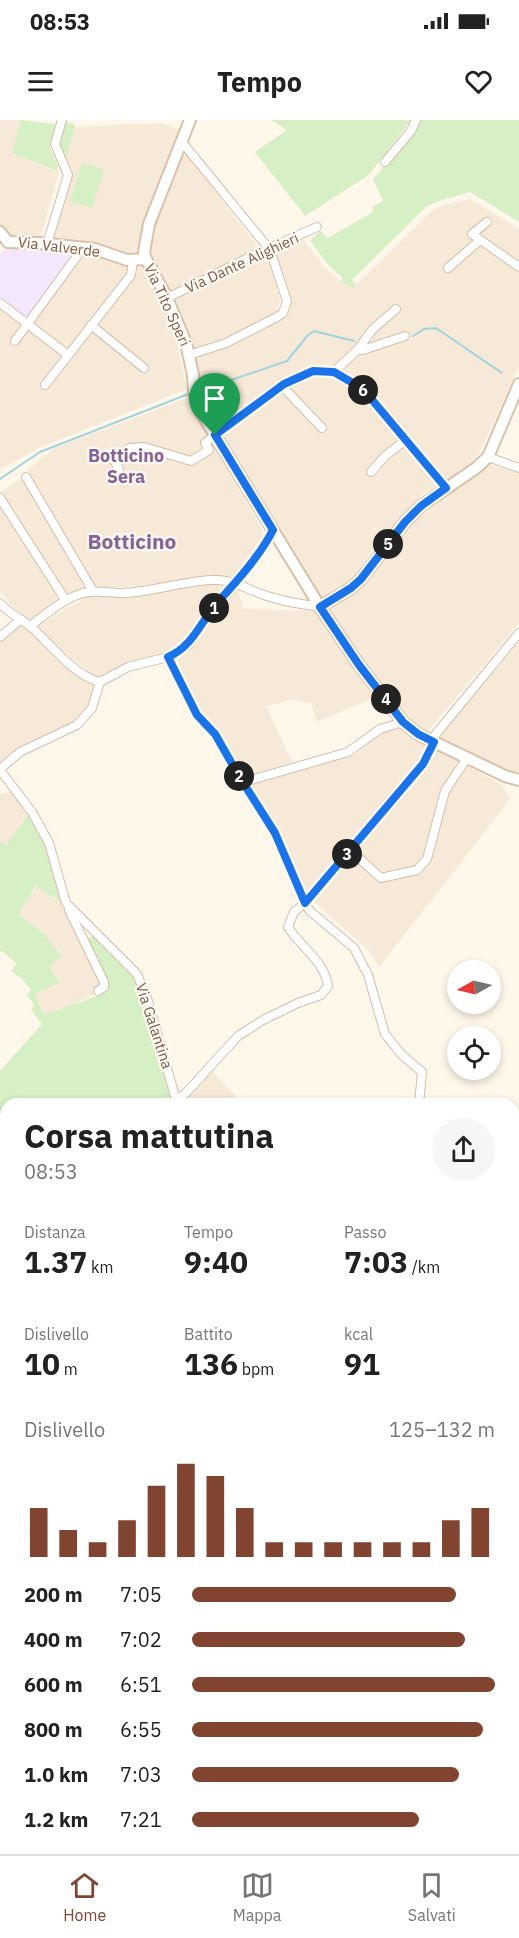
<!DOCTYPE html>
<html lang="it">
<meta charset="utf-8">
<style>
:root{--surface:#fff;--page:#f6f6f6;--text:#222;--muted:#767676;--line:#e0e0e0;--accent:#804431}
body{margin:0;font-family:"IBM Plex Sans",sans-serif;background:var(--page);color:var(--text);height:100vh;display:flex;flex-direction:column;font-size:22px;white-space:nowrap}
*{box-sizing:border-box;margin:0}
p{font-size:20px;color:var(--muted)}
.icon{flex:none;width:33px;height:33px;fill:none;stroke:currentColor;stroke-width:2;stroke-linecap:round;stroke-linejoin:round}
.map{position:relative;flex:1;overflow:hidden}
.side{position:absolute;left:0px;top:978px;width:519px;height:756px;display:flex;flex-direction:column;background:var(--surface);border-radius:18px 18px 0 0;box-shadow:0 3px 9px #0003}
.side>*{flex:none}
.needle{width:39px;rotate:262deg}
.fabs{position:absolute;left:447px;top:840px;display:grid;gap:12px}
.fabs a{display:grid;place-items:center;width:54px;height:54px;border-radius:50%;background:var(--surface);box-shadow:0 3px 9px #0003;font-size:30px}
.pin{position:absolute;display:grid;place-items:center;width:51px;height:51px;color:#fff;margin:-62px -26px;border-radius:50% 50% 50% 0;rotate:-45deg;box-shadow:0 0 6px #0007}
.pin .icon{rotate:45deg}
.km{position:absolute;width:30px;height:30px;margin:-15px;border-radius:50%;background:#222;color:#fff;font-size:16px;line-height:30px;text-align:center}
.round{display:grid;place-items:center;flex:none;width:63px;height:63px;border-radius:32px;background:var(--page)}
.summary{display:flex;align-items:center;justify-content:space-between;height:102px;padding:0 24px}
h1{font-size:33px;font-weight:700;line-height:45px}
.figures{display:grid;grid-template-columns:repeat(3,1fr);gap:9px;height:102px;padding:6px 24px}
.figures div{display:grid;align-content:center}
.figures b{font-size:30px;font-weight:700}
.figures small{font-size:16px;font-weight:400}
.figures p{font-size:16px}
.chart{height:168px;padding:12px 24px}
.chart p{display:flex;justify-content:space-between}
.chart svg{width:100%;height:108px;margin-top:6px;stroke:var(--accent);stroke-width:6}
ul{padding:0 24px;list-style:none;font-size:20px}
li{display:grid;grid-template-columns:96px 72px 1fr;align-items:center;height:45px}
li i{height:15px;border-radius:8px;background:var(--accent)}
.status{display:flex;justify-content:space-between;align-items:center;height:42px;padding:0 30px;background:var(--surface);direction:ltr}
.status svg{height:16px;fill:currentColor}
header{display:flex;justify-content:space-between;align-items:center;height:78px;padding:0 24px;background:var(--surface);font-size:27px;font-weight:700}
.dock{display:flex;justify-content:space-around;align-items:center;height:84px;border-top:2px solid var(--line);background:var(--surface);font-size:16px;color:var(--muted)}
.dock a{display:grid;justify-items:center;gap:3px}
.dock .current{color:var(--accent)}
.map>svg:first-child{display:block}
.residential{fill:#f7e9d7}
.education{fill:#f4e6fc}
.green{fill:#d6efc5}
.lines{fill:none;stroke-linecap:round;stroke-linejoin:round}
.stream{stroke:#a0d4df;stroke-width:2}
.street-casing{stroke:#d3bead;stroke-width:10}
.secondary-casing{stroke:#d9c1ac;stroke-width:14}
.street{stroke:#fff;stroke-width:8}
.secondary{stroke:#fff;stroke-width:10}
.route-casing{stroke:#fff;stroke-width:12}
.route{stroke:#1a73e8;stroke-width:8}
.labels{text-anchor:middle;stroke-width:4.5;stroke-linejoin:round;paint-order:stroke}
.street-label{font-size:15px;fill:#7e5c49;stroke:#fffaf2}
.quarter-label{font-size:18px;font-weight:bold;fill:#876199;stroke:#fffaf2}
.district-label{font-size:21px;font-weight:bold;fill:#876199;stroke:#fffaf2}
</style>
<div class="status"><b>08:53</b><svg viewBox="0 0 49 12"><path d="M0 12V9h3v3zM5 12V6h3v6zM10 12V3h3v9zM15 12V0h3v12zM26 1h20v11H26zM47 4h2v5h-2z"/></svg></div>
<header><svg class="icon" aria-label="menu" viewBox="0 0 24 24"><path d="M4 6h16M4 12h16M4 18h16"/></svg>Tempo<svg class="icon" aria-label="heart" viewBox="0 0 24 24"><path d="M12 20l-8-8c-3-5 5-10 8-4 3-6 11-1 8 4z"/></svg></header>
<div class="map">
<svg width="519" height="1734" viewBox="0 0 519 1734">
<rect width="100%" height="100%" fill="#fff7ea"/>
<g class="residential">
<path d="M0,0H21L12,33L59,52L40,118L11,116L0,106Z"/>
<path d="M162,3L180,10L148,90L137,134L126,135L52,121L72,50L66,38L75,7Z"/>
<path d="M183,30L259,129L169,173L148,136L149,113Z"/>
<path d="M470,79L519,109V247L480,331L464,350L423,373L368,435L355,456L321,479L204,286L199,273L194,237L225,228L284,196L289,190L290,174L275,131L302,117L322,145L340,161L354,167L429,94L438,87Z"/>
<path d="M13,127L46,129L140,141L159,173L177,222L187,269L41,327L0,349V135L6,129Z"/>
<path d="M267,135L279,174L280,183L277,191L269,197L226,217L193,229L171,178Z"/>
<path d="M187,278L260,406L264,415L236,456L203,457L161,465L94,468L27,350L55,328Z"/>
<path d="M490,344L519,354V503L427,612L408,599L363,545L326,487L353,472L412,403Z"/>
<path d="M23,357L87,467L66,475L0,373Z"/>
<path d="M0,385L60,482L29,501L9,483L0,471Z"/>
<path d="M213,463L228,466L213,481L197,506L181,524L171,531L127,544L102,558L93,556L37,507L86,477H134Z"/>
<path d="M238,469L243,489L315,491L375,577L317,602L311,583L292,580L266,586L292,642L247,657L217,611L198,592L172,539L197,520L219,487Z"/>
<path d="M20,502L66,547L96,566L94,580L76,603L0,646V519Z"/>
<path d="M519,522V652L509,651L437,619Z"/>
<path d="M401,605L429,625L420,643L306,773L285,726L249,664L356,634L386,609Z"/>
<path d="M436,629L500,664L511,678L379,847L368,830L315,782L427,645Z"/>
<path d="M13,671L30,692L6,725L0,722V674Z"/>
<path d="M37,766L52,777L61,779L102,863L98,873L45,896L35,874L60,861L17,794Z"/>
<path d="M211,950L237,978L228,984H183L179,980Z"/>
</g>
<path class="education" d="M13,127L75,134L27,199L0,179V135L6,129Z"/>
<g class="green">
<path d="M21,0L55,4L50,28L58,46L57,51L12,33Z"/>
<path d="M271,0H411L369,55L305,96L255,32L287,10Z"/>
<path d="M419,0H519V102L470,72L436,82L426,87L352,160L356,165L353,168L340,161L343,158L329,146L310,121L320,111L328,118L373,92L372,87L383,81L373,59L388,42Z"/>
<path d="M66,2L73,3L75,7L66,38L58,26Z"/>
<path d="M82,43L104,50L92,88L70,82Z"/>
<path d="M30,692L47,725L61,779L52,777L36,766L18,794L44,814L61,836L50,847L60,862L35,874L44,895L107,872L108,865L84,819L96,815L134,856L145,883L178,984H6V1728H513V1710L516,1711L517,1708H513V1240L519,1241V1734H0V951L42,904L31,890L34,885L27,875L31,870L22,859L11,851L17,844L3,832L0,831V722L6,725Z"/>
</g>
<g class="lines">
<g class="stream">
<path d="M413,216L424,209L436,208L502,253"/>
<path d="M196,272L287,241L308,215L314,211L354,221"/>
<path d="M0,359L40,332L191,273"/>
</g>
<defs>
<g id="street">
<path d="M182,22L270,130L287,181L283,193L277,197L226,223L189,235"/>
<path d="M385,42L411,11L416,0"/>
<path d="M487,102L472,114L519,147"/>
<path d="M47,124L68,55L55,24L62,0"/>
<path d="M448,148L480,120"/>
<path d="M167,178L256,134L317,107"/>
<path d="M0,183L68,235"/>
<path d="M91,205L144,248"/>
<path d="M15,221L83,128"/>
<path d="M358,229L363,230L405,216"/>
<path d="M334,252L358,229L373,209L396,189"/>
<path d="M45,265L131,155L133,140"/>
<path d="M282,266L322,308"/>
<path d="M488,337L519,348"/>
<path d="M119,349L113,338L130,328L144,327L191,341L209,330L205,323L215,315L284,264L313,251L334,252L363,269L446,367"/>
<path d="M371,352L385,336L406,320"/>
<path d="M26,357L93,471"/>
<path d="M0,378L66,481"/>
<path d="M0,483C8,493 20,498 30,506C50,523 74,556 100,562"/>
<path d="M30,506C45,495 62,480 80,474C93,469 108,473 121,473C153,473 198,456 226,461C238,463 250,470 261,474C280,481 300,484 320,487"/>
<path d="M0,517L20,500"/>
<path d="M168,537L197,595L215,614L239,656L275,713L305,783L310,791L354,828L368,855L385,914L401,934L422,952L419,984"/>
<path d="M100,562L128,547L168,537L188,525L217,484L229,472L266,424L273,410"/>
<path d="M431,620L519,513"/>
<path d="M0,649L20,632L77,605L92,588L100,562"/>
<path d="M0,650L32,692L49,723L66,783L137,854L148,881L176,980L180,984"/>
<path d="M244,662L348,632L380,609L403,602"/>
<path d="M350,730L381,758L417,750L427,739L445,671L467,638"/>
<path d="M69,790L104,862V867L98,871"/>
<path d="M170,984L186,973L238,916L263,900L298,883L321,875L328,866C325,841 300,827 288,807L294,792L305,783L423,644L434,622"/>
</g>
<g id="secondary">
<path d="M190,0L149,104L144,132L146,139L167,178L186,223L193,255L194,272L199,289L320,487L359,545L403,602L418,614L434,622L505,656L519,660"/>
<path d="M0,112L8,122"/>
<path d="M8,122L39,123L95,129L127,140L146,139"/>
<path d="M320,487L351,468L361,459L405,402L421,386L476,348L488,337L519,264"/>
</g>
</defs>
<use href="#street" class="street-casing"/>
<use href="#secondary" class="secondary-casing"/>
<use href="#street" class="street"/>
<use href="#secondary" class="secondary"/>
</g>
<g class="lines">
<defs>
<path id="route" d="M313,251L334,252L363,269L446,368L421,386L405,402L361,459L351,468L320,487L359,545L403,602L418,614L434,622L423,644L305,783L275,713L239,656L215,614L197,595L168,537C193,526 200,503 217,483C237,461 259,437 273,410L215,315L284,264Z"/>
</defs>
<use href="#route" class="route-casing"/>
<use href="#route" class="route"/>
</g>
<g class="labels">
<g class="street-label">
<text transform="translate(59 127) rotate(7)" y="5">Via Valverde</text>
<text transform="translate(242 143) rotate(-25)" y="5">Via Dante Alighieri</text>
<text transform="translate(167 185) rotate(65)" y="5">Via Tito Speri</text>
<text transform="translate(154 906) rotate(72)" y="5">Via Galantina</text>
</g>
<g class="quarter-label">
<text x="126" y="342">Botticino<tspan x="126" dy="21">Sera</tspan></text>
</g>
<g class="district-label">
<text x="132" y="429">Botticino</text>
</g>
</g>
</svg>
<div class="fabs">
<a><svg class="needle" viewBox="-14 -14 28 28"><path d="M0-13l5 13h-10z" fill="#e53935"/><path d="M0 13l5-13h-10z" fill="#767676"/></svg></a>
<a><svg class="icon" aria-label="locate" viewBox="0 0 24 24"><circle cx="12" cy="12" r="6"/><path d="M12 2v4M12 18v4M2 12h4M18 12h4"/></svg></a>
</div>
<div class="pin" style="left:215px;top:315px;background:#1e9e55"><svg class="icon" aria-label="arrive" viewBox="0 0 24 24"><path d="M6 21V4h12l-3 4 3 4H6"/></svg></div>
<b class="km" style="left:214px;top:488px">1</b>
<b class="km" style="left:239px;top:656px">2</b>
<b class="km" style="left:347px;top:734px">3</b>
<b class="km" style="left:386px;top:579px">4</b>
<b class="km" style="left:388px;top:424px">5</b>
<b class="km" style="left:363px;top:270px">6</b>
<section class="side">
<div class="summary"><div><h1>Corsa mattutina</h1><p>08:53</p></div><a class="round"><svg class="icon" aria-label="share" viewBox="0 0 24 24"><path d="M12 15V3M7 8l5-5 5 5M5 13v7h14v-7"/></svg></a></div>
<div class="figures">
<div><p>Distanza</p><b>1.37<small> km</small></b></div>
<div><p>Tempo</p><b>9:40</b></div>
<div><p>Passo</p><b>7:03<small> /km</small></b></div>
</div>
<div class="figures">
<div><p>Dislivello</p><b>10<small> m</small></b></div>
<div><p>Battito</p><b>136<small> bpm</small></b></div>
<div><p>kcal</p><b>91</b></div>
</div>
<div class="chart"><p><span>Dislivello</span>125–132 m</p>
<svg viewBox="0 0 160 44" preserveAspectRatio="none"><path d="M5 44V24M15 44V33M25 44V38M35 44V29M45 44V15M55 44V6M65 44V11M75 44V24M85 44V38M95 44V38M105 44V38M115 44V38M125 44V38M135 44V38M145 44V29M155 44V24"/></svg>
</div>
<ul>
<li><b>200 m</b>7:05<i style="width:87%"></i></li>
<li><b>400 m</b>7:02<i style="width:90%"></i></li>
<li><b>600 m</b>6:51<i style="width:100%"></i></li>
<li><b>800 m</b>6:55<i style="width:96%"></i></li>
<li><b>1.0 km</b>7:03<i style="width:88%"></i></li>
<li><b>1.2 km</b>7:21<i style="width:75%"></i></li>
</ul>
</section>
</div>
<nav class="dock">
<a class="current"><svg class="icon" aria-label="home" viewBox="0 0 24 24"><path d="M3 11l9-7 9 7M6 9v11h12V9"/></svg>Home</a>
<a><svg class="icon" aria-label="map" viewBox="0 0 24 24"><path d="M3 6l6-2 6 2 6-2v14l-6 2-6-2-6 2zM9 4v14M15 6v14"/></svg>Mappa</a>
<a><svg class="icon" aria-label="saved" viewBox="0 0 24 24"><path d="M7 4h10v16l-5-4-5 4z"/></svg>Salvati</a>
</nav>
